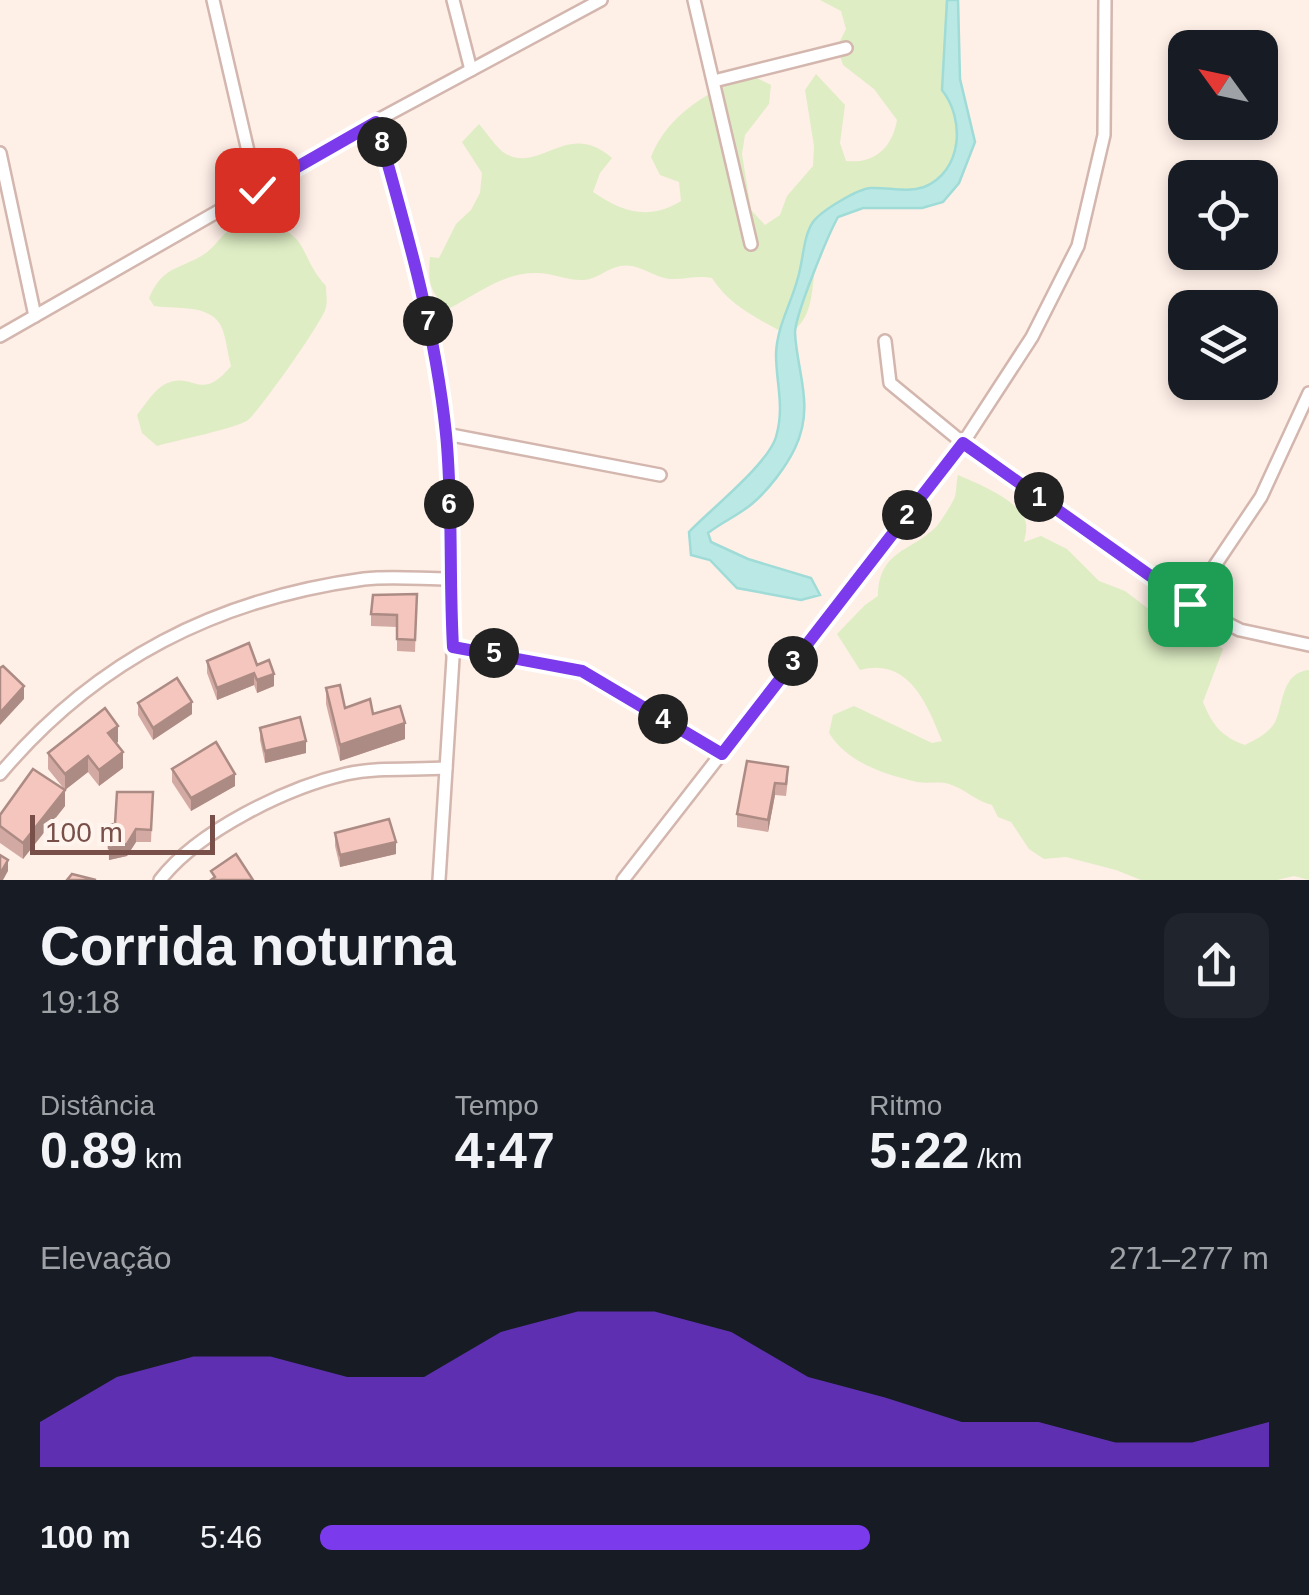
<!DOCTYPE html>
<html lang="pt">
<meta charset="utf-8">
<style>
:root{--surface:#171b24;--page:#20242c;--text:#f1f3f6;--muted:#9ea1a6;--accent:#7c3aed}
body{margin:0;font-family:Helvetica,sans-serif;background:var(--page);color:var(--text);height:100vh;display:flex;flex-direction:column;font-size:38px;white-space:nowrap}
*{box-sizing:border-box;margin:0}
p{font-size:32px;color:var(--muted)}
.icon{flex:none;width:55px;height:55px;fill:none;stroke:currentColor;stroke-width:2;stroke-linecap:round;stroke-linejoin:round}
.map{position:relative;height:880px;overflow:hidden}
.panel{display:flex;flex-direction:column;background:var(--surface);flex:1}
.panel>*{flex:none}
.needle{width:65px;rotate:303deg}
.buttons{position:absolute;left:1168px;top:30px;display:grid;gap:20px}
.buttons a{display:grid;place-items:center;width:110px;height:110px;border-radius:20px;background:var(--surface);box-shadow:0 5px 15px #0003;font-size:50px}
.scale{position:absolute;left:30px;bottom:25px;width:185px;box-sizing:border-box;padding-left:10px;border:5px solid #794f49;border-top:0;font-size:28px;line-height:35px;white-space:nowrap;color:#794f49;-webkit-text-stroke:8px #fff5ee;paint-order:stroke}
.pin{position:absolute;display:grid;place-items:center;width:85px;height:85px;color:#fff;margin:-42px;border-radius:20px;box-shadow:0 5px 15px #0006}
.km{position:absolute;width:50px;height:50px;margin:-25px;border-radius:50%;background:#222;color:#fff;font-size:28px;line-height:50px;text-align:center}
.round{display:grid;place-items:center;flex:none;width:105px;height:105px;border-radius:20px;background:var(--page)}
.head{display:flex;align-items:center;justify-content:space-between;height:170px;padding:0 40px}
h1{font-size:55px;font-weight:700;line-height:75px}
.stats{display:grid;grid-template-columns:repeat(3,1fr);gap:15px;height:170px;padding:10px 40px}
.stats div{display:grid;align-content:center}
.stats b{font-size:50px;font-weight:700}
.stats small{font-size:28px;font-weight:400}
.stats p{font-size:28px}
.chart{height:280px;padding:20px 40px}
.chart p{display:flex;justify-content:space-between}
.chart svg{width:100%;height:180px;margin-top:10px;fill:var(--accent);opacity:.7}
ul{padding:0 40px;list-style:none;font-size:32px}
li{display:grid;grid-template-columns:160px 120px 1fr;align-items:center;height:75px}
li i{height:25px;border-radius:12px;background:var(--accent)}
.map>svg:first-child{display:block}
.green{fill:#deedc4}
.water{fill:#bae9e5;stroke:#9fdbd7;stroke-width:2.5}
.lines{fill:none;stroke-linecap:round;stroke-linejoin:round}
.street-casing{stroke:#d3b6ae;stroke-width:16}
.street{stroke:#fff;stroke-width:11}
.wall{fill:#d3aaa3}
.shaded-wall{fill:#ac8b84}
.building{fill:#f5c6bd;stroke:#ac8b84;stroke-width:2.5}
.route-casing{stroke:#fff;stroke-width:20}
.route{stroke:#7c3aed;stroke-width:12}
</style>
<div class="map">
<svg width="1309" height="880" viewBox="0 0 1309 880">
<rect width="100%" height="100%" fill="#feefe7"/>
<g class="green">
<path d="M820,0H956L948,83L972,135L971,155L960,171L916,206L858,208L840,214C833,225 824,237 820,249C808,281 820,314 788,335C758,319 730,306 712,278C697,275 687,279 673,279C654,279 640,262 620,266C608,268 597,279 584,280C568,281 552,273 537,273C504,272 478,294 450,308C429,294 428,282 430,257L439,258L456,224L471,210L480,193L482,173L462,142L479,124C487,133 497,149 506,154C541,173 568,119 612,158L600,173L593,192C622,212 649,221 681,201L679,182L660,175L651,157C667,115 711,88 753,76L771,85L769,104L745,135L742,154L751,210L765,225L780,215L787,196L813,166L814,146L805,90L816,74L845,105L840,143L846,161C875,164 892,148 897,120L874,89L843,65L837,47L846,29L841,11Z"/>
<path d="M262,220C314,238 296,253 326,286C326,294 328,303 325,310C320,325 260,410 248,420C235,429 177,440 157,446L142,433L137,415C145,405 154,390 165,384C194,370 200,404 231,366C228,355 227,345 224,334C217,302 178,310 154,306L149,298C162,270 171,271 196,259C226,244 216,224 262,220Z"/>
<path d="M958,475C976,483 1023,501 1026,524C1027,530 1025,536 1024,542L1041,536L1067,549L1099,581L1125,591L1154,613L1189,626L1223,649L1203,702C1212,725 1222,737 1245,745C1257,739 1270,733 1276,720C1284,701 1282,673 1309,670V880L1294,876L1277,880H1141L1116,870L1066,857L1044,859L1029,849L1011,822L998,817L992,805C976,801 965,789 949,784C940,781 927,784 917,782C884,774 848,763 829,733L833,715L854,706L932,743L942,741C927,704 909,657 860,670L837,634L865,605L878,596C879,549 912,552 937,526C941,521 952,504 954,499C957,493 956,482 958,475Z"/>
</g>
<path class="water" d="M947,0H958L960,79L975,142L959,183L943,202L922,208H863L838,217C828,235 795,315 795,333C797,373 815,406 795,448C786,467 769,489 753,503C739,515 722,522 708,533L711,542L748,559L811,578L820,595L801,600L737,588L710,560L691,555L689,532C711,509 768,464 776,437C785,407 776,383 776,354C777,327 790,306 797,281C803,264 803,236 813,222C821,211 857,189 871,188C888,187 907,193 924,187C963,171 965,119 942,90Z"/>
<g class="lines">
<defs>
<g id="street">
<path d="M213,0L257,190"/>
<path d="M453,0L471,70"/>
<path d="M694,0L751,244"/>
<path d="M714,81L846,48"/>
<path d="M376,121L416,264L435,353L446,434L453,658L439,880"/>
<path d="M0,153L35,316"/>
<path d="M0,336L376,121L601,0"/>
<path d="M885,341L890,383L963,443L1189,604L1240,630L1309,645"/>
<path d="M446,434L660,475"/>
<path d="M1189,604L1261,497L1309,393"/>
<path d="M453,647L504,654L582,671L722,754"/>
<path d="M0,774C96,660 217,599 364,579C392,576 421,579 449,579"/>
<path d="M160,880C198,831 286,788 346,774C377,767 414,770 446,768"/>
<path d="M623,880L963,443L1032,337L1078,246L1104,135L1105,0"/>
</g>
</defs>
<use href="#street" class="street-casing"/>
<use href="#street" class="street"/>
</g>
<g class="wall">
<path d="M417,594L415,652L397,651V627L371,626V614Z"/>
<path d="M207,661L257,665L274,686L257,693L254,685L217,700L207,673Z"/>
<path d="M326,688L345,708L373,714L405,739L340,761L326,704Z"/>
<path d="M138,703L192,714L153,740L138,715Z"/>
<path d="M260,728L306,753L265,763L260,740Z"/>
<path d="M118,742L116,743L123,768L99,786L88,772L65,790L48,769V753Z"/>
<path d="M747,761L788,779L786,796L775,795L768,832L737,827V814Z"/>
<path d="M172,769L235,786L191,811L172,782Z"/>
<path d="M153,792L151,842H136L127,856L109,860L108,825L115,824Z"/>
<path d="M65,806L23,859L0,843V815Z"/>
<path d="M335,833L396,854L340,867L335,846Z"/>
</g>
<g class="shaded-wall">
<path d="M254,673V685L217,700V688Z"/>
<path d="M274,674V686L257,693V680Z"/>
<path d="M24,686V699L0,725V713Z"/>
<path d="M192,702V714L153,740V728Z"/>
<path d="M405,723V739L340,761V745Z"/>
<path d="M118,726V742L108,749V733Z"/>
<path d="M306,741V753L265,763V751Z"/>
<path d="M123,752V768L99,786V770Z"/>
<path d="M88,756V772L65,790V774Z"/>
<path d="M235,774V786L191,811V798Z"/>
<path d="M775,783V795L768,832V820Z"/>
<path d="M65,790V806L23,859V843Z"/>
<path d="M136,829V842L127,856L109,860V848Z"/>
<path d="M396,842V854L340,867V855Z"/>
<path d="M8,860V871L3,880H0V874Z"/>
</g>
<g class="building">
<path d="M417,594L415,640L397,639V615L371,614L373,595Z"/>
<path d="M249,643L257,665L269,660L274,674L257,680L254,673L217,688L207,661Z"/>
<path d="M3,666L24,686L0,713V668Z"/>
<path d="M177,678L192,702L153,728L138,703Z"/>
<path d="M340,685L345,708L370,699L373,714L400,706L405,723L340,745L326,688Z"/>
<path d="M105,708L118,726L108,733L123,752L99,770L88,756L65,774L48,753Z"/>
<path d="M300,717L306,741L265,751L260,728Z"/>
<path d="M216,742L235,774L191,798L172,769Z"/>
<path d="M747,761L788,767L786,784L775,783L768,820L737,814Z"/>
<path d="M33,769L65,790L23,843L0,826V815Z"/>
<path d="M117,792H153L151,830L136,829L127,844L109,848L108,825L115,824Z"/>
<path d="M389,819L396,842L340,855L335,833Z"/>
<path d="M236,854L253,880H211L215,877L211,871Z"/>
<path d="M0,855L8,860L0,874Z"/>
<path d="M72,874L96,880H67Z"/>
</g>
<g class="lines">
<defs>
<path id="route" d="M257,190L376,122C405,225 435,327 446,434C453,504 449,576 453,647L582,671L722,754L963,443L1190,604"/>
</defs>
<use href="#route" class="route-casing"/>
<use href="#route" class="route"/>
</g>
</svg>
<div class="buttons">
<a><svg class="needle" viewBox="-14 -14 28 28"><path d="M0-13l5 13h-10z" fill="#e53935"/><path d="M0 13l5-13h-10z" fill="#9ea1a6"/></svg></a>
<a><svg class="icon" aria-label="locate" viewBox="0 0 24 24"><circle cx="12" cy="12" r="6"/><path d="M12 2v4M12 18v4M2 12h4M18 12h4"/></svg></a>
<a><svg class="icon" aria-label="layers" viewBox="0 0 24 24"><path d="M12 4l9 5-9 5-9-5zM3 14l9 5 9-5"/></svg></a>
</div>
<div class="scale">100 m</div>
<div class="pin" style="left:1190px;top:604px;background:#1e9e55"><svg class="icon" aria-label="arrive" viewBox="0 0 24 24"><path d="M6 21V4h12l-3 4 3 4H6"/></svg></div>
<div class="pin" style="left:257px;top:190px;background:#d93025"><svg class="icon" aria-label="check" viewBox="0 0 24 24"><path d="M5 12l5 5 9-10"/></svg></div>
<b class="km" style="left:1039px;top:497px">1</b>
<b class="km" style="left:907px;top:515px">2</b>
<b class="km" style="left:793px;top:661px">3</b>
<b class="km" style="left:663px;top:719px">4</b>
<b class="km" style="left:494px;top:653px">5</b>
<b class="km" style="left:449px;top:504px">6</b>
<b class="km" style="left:428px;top:321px">7</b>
<b class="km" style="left:382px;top:142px">8</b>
</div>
<section class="panel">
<div class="head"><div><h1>Corrida noturna</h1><p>19:18</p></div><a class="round"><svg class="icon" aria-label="share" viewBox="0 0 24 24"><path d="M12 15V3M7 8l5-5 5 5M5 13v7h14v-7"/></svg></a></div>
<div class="stats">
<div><p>Distância</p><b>0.89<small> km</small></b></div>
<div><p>Tempo</p><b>4:47</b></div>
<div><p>Ritmo</p><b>5:22<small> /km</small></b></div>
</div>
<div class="chart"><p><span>Elevação</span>271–277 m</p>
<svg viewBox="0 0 160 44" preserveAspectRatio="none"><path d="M0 44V33L10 22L20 17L30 17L40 22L50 22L60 11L70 6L80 6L90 11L100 22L110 27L120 33L130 33L140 38L150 38L160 33V44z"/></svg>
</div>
<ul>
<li><b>100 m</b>5:46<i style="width:58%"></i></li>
</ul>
</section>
